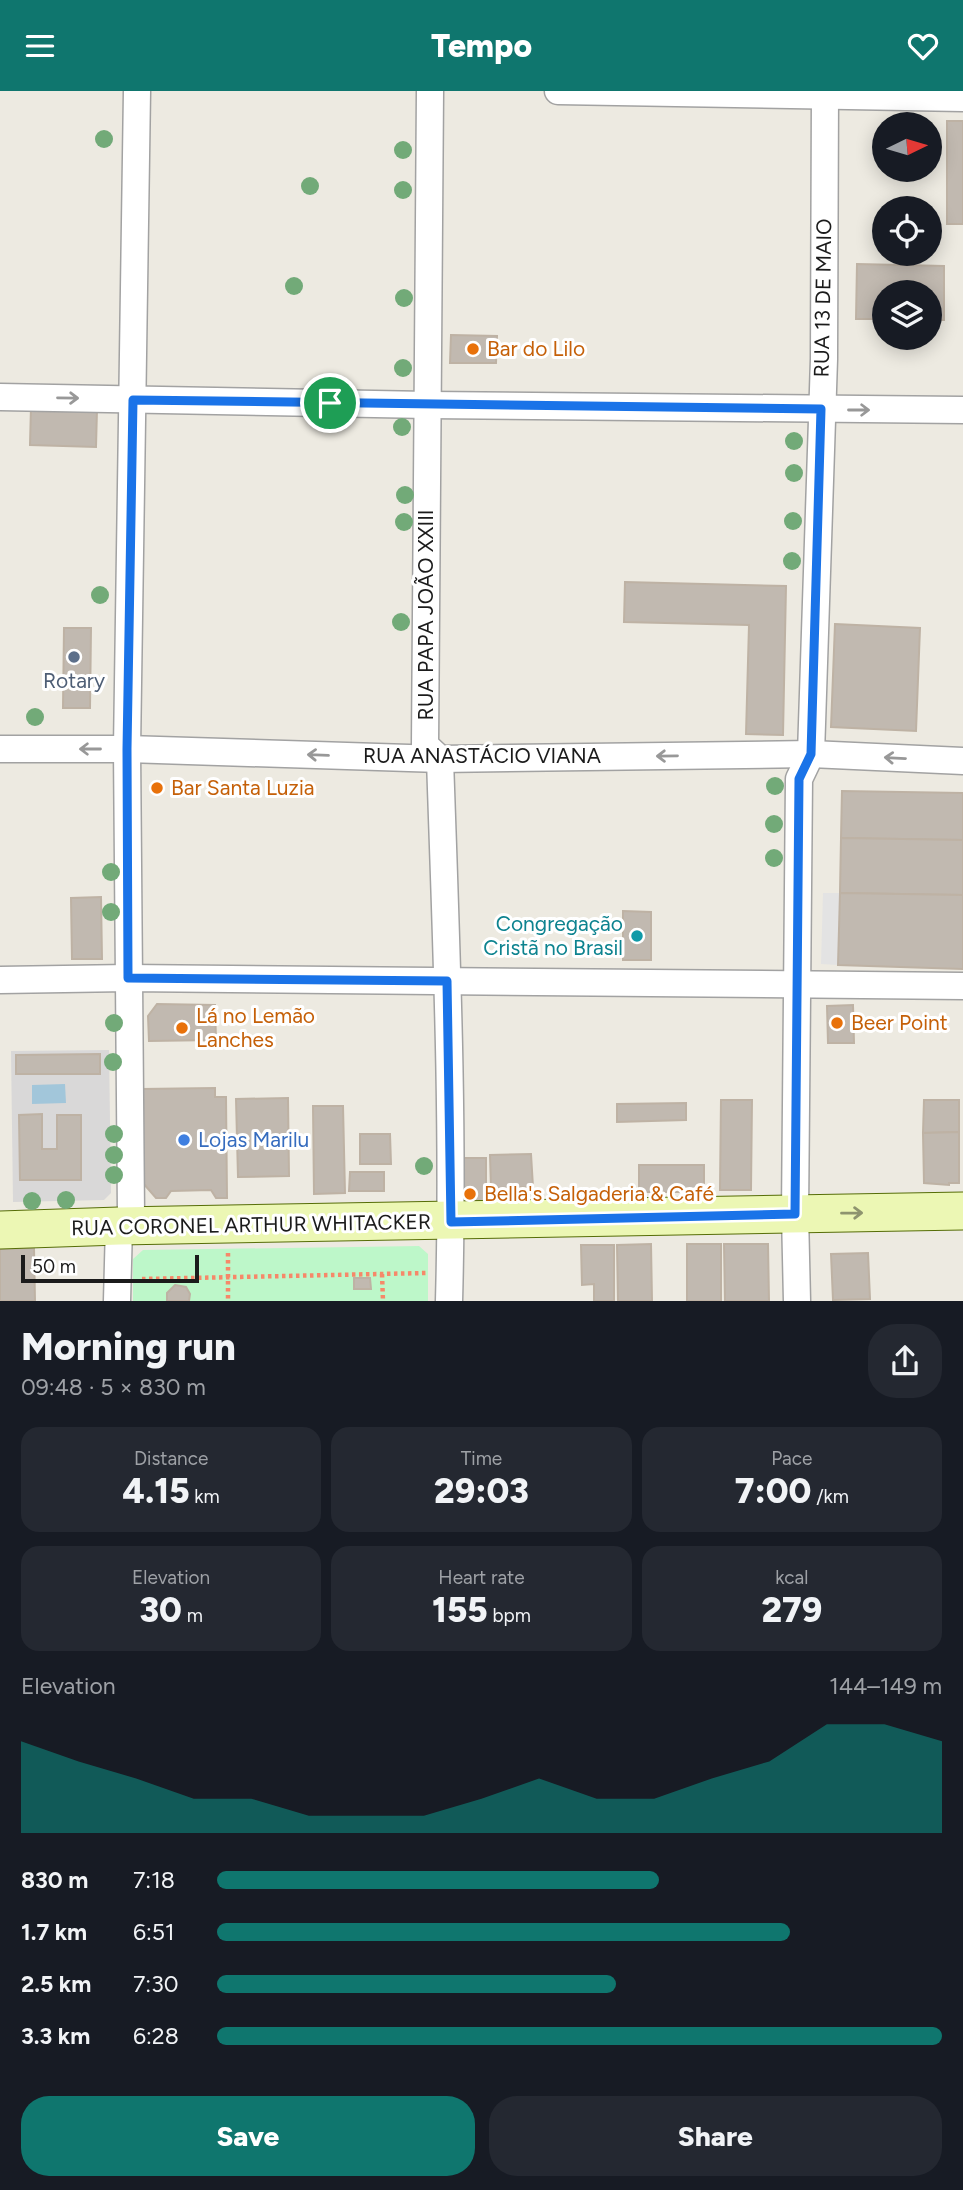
<!DOCTYPE html>
<meta charset="utf-8">
<style>
:root{--surface:#171b24;--page:#242831;--text:#f1f3f6;--muted:#9ea1a6;--accent:#0f766e}
body{margin:0;font-family:Figtree,sans-serif;background:var(--page);color:var(--text);height:100vh;display:flex;flex-direction:column;font-size:26px;white-space:nowrap}
*{box-sizing:border-box;margin:0}
p{font-size:23px;color:var(--muted)}
.icon{flex:none;width:38px;height:38px;fill:none;stroke:currentColor;stroke-width:2;stroke-linecap:round;stroke-linejoin:round}
.map{position:relative;height:1210px;overflow:hidden}
.details{display:flex;flex-direction:column;background:var(--surface);flex:1}
.details>*{flex:none}
.needle{width:46px;rotate:85deg}
.tools{position:absolute;left:872px;top:21px;display:grid;gap:14px}
.tools a{display:grid;place-items:center;width:70px;height:70px;border-radius:50%;background:var(--surface);box-shadow:0 4px 18px #0003;font-size:35px}
.scale{position:absolute;left:21px;bottom:18px;width:178px;box-sizing:border-box;padding-left:7px;border:4px solid #1b1b1b;border-top:0;font-size:19px;line-height:24px;white-space:nowrap;color:#1b1b1b;-webkit-text-stroke:5px #fff;paint-order:stroke}
.pin{position:absolute;display:grid;place-items:center;width:60px;height:60px;color:#fff;margin:-30px;border:4px solid #fff;border-radius:50%;box-shadow:0 2px 7px #0007}
.round{display:grid;place-items:center;flex:none;width:74px;height:74px;border-radius:28px;background:var(--page)}
.head{display:flex;align-items:center;justify-content:space-between;height:119px;padding:0 21px}
h1{font-size:38px;font-weight:800;line-height:52px}
.stats{display:grid;grid-template-columns:repeat(3,1fr);gap:10px;height:119px;padding:7px 21px}
.stats div{display:grid;align-content:center;border-radius:18px;background:var(--page);text-align:center}
.stats b{font-size:35px;font-weight:800}
.stats small{font-size:19px;font-weight:400}
.stats p{font-size:19px}
.chart{height:196px;padding:14px 21px}
.chart p{display:flex;justify-content:space-between}
.chart svg{width:100%;height:126px;margin-top:7px;fill:var(--accent);opacity:.7}
.cta{display:flex;gap:14px;margin-top:auto;padding:14px 21px}
.cta a{flex:1;height:80px;border-radius:28px;background:var(--accent);color:#fff;font-size:28px;font-weight:800;line-height:80px;text-align:center}
.cta a+a{background:var(--page);color:var(--text)}
ul{padding:0 21px;list-style:none;font-size:23px}
li{display:grid;grid-template-columns:112px 84px 1fr;align-items:center;height:52px}
li i{height:18px;border-radius:9px;background:var(--accent)}
header{display:flex;justify-content:space-between;align-items:center;height:91px;padding:0 21px;background:var(--accent);color:#fff;font-size:32px;font-weight:800}
.map>svg:first-child{display:block}
.residential{fill:#d9d8d8}
.park{fill:#bdf7c9}
.parking{fill:#e3e3e3}
.water{fill:#a2c6da}
.building{fill:#c1b9b0;stroke:#beb2a4;stroke-width:2}
.lines{fill:none;stroke-linecap:round;stroke-linejoin:round}
.street-casing{stroke:#a2a2a2;stroke-width:29}
.secondary-casing{stroke:#566d07;stroke-width:39}
.path{stroke:#f68869;stroke-width:4.5;stroke-dasharray:3.5 3.5;stroke-linecap:butt}
.street{stroke:#fff;stroke-width:26}
.secondary{stroke:#ecf7b4;stroke-width:37}
.tree{fill:#72aa78}
.oneway{stroke:#989898}
.oneway2{stroke:#8e946f}
.route-casing{stroke:#fff;stroke-width:14}
.route{stroke:#1a73e8;stroke-width:9}
.food-dot{fill:#e8710a;stroke:#fff;stroke-width:2.5}
.service-dot{fill:#5c6f8a;stroke:#fff;stroke-width:2.5}
.culture-dot{fill:#0f9aa8;stroke:#fff;stroke-width:2.5}
.shop-dot{fill:#3f7fe0;stroke:#fff;stroke-width:2.5}
.labels{text-anchor:middle;stroke-width:6;stroke-linejoin:round;paint-order:stroke}
.street-label{font-size:21px;fill:#1b1b1b;stroke:#fff}
.food-label{font-size:21px;fill:#c56008;stroke:#fff;text-anchor:start}
.service-label{font-size:21px;fill:#4e5e75;stroke:#fff}
.culture-label{font-size:21px;fill:#0d838f;stroke:#fff;text-anchor:end}
.shop-label{font-size:21px;fill:#366cbe;stroke:#fff;text-anchor:start}
</style>
<header><svg class="icon" aria-label="menu" viewBox="0 0 24 24"><path d="M4 6h16M4 12h16M4 18h16"/></svg>Tempo<svg class="icon" aria-label="heart" viewBox="0 0 24 24"><path d="M12 20l-8-8c-3-5 5-10 8-4 3-6 11-1 8 4z"/></svg></header>
<div class="map">
<svg width="963" height="1210" viewBox="0 0 963 1210">
<rect width="100%" height="100%" fill="#edeae1"/>
<path class="residential" d="M109,959L111,1102L104,1109L13,1111L11,960Z"/>
<path class="park" d="M419,1155L428,1163V1210H133V1168L143,1159Z"/>
<path class="parking" d="M823,802H840L838,874L821,873Z"/>
<path class="water" d="M65,993L66,1012L32,1013V994Z"/>
<g class="building">
<rect x="947" y="30" width="16" height="103"/>
<path d="M857,173L944,175V229H929V201H884V228H856Z"/>
<path d="M451,244L497,245L496,272H450Z"/>
<path d="M31,316L97,318L96,356L30,354Z"/>
<path d="M625,491L786,495L783,644L746,643L749,534L624,531Z"/>
<path d="M835,533L920,537L916,640L831,636Z"/>
<path d="M64,537H91L90,617H63Z"/>
<path d="M842,700L963,702V749L841,747Z"/>
<path d="M841,747L963,749V804L840,802Z"/>
<path d="M840,802L963,804V878L838,874Z"/>
<path d="M101,806L102,868H72L71,807Z"/>
<path d="M623,820L651,821V869H623Z"/>
<path d="M157,913L215,914L216,949L149,950L148,925Z"/>
<path d="M853,914L854,952H828L827,915Z"/>
<path d="M100,963V983H16V964Z"/>
<path d="M215,997V1006H226L227,1107H216L211,1099L171,1100L166,1107H156L143,1092L142,998Z"/>
<path d="M288,1007L289,1085L238,1086L236,1008Z"/>
<path d="M721,1009H752L751,1099H720Z"/>
<path d="M924,1009H959V1041L923,1042Z"/>
<path d="M686,1012V1029L617,1031V1013Z"/>
<path d="M313,1015H343L345,1102L314,1103Z"/>
<path d="M42,1023V1058H57V1024H81V1089H20L19,1024Z"/>
<path d="M959,1041V1092H949V1094L924,1092L923,1042Z"/>
<path d="M360,1043H390L391,1073H360Z"/>
<path d="M531,1063L533,1096L491,1097L490,1064Z"/>
<rect x="461" y="1067" width="25" height="44"/>
<rect x="639" y="1074" width="65" height="27"/>
<path d="M350,1081H384V1100H349Z"/>
<path d="M651,1153L652,1210H618L617,1154Z"/>
<rect x="687" y="1153" width="34" height="57"/>
<path d="M724,1153H768L769,1210H725Z"/>
<path d="M581,1154H614V1210H594V1193L582,1194Z"/>
<path d="M34,1157L35,1210H0V1158Z"/>
<path d="M868,1162L870,1208L833,1209L831,1163Z"/>
<path d="M354,1187H370L371,1198H354Z"/>
<path d="M175,1194L186,1196L190,1203L189,1210H167V1202Z"/>
</g>
<g class="lines">
<defs>
<g id="street">
<path d="M430,0L425,654L440,668C446,848 454,1029 449,1210"/>
<path d="M558,0L963,7"/>
<path d="M0,306L428,314L963,319"/>
<path d="M0,658H127L440,668L811,663L963,670"/>
<path d="M0,889L128,887L963,895"/>
<path d="M117,1210L119,1135L131,1123L127,658L137,0"/>
<path d="M797,1210L795,1123L799,688L811,663L824,268L825,0"/>
</g>
<path id="secondary" d="M0,1139L119,1135L963,1120"/>
</defs>
<use href="#street" class="street-casing"/>
<use href="#secondary" class="secondary-casing"/>
<g class="path">
<path d="M228,1162V1210"/>
<path d="M382,1183L383,1210"/>
<path d="M142,1188L427,1182"/>
</g>
<use href="#street" class="street"/>
<use href="#secondary" class="secondary"/>
</g>
<g class="tree">
<circle cx="104" cy="48" r="9"/>
<circle cx="403" cy="59" r="9"/>
<circle cx="310" cy="95" r="9"/>
<circle cx="403" cy="99" r="9"/>
<circle cx="294" cy="195" r="9"/>
<circle cx="404" cy="207" r="9"/>
<circle cx="403" cy="277" r="9"/>
<circle cx="402" cy="336" r="9"/>
<circle cx="794" cy="350" r="9"/>
<circle cx="794" cy="382" r="9"/>
<circle cx="405" cy="404" r="9"/>
<circle cx="793" cy="430" r="9"/>
<circle cx="404" cy="431" r="9"/>
<circle cx="792" cy="470" r="9"/>
<circle cx="100" cy="504" r="9"/>
<circle cx="401" cy="531" r="9"/>
<circle cx="35" cy="626" r="9"/>
<circle cx="775" cy="695" r="9"/>
<circle cx="774" cy="733" r="9"/>
<circle cx="774" cy="767" r="9"/>
<circle cx="111" cy="781" r="9"/>
<circle cx="111" cy="821" r="9"/>
<circle cx="114" cy="932" r="9"/>
<circle cx="113" cy="971" r="9"/>
<circle cx="114" cy="1043" r="9"/>
<circle cx="114" cy="1064" r="9"/>
<circle cx="424" cy="1075" r="9"/>
<circle cx="114" cy="1084" r="9"/>
<circle cx="66" cy="1109" r="9"/>
<circle cx="32" cy="1110" r="9"/>
</g>
<defs><path id="oneway-shaft" d="M-6 0H5M1.5-3L5.5 0L1.5 3" fill="none" stroke-width="1.6" stroke-linecap="round" stroke-linejoin="round" transform="scale(1.75)"/></defs>
<g class="oneway">
<use href="#oneway-shaft" transform="translate(68 307) rotate(1)"/>
<use href="#oneway-shaft" transform="translate(859 319)"/>
<use href="#oneway-shaft" transform="translate(90 658) rotate(-180)"/>
<use href="#oneway-shaft" transform="translate(318 664) rotate(-178)"/>
<use href="#oneway-shaft" transform="translate(667 665) rotate(179)"/>
<use href="#oneway-shaft" transform="translate(895 667) rotate(-177)"/>
</g>
<use class="oneway2" href="#oneway-shaft" transform="translate(852 1122) rotate(-1)"/>
<g class="lines">
<defs>
<path id="route" d="M133,309L821,318L811,663L799,688L795,1123L451,1131L447,890L128,887L127,658Z"/>
</defs>
<use href="#route" class="route-casing"/>
<use href="#route" class="route"/>
</g>
<g class="food-dot">
<circle cx="473" cy="258" r="7"/>
<circle cx="157" cy="697" r="7"/>
<circle cx="837" cy="932" r="7"/>
<circle cx="182" cy="937" r="7"/>
<circle cx="470" cy="1103" r="7"/>
</g>
<circle class="service-dot" cx="74" cy="566" r="7"/>
<circle class="culture-dot" cx="637" cy="845" r="7"/>
<circle class="shop-dot" cx="184" cy="1049" r="7"/>
<g class="labels">
<g class="street-label">
<text transform="translate(823 207) rotate(-89)" y="7">RUA 13 DE MAIO</text>
<text transform="translate(426 524) rotate(-90)" y="7">RUA PAPA JOÃO XXIII</text>
<text x="482" y="672">RUA ANASTÁCIO VIANA</text>
<text transform="translate(251 1134) rotate(-1)" y="7">RUA CORONEL ARTHUR WHITACKER</text>
</g>
<g class="food-label">
<text x="487" y="265">Bar do Lilo</text>
<text x="171" y="704">Bar Santa Luzia</text>
<text x="196" y="932">Lá no Lemão<tspan x="196" dy="24">Lanches</tspan></text>
<text x="851" y="939">Beer Point</text>
<text x="484" y="1110">Bella's Salgaderia &amp; Café</text>
</g>
<g class="service-label">
<text x="74" y="597">Rotary</text>
</g>
<g class="culture-label">
<text x="623" y="840">Congregação<tspan x="623" dy="24">Cristã no Brasil</tspan></text>
</g>
<g class="shop-label">
<text x="198" y="1056">Lojas Marilu</text>
</g>
</g>
</svg>
<div class="tools">
<a><svg class="needle" viewBox="-14 -14 28 28"><path d="M0-13l5 13h-10z" fill="#e53935"/><path d="M0 13l5-13h-10z" fill="#9ea1a6"/></svg></a>
<a><svg class="icon" aria-label="locate" viewBox="0 0 24 24"><circle cx="12" cy="12" r="6"/><path d="M12 2v4M12 18v4M2 12h4M18 12h4"/></svg></a>
<a><svg class="icon" aria-label="layers" viewBox="0 0 24 24"><path d="M12 4l9 5-9 5-9-5zM3 14l9 5 9-5"/></svg></a>
</div>
<div class="scale">50 m</div>
<div class="pin" style="left:330px;top:312px;background:#1e9e55"><svg class="icon" aria-label="arrive" viewBox="0 0 24 24"><path d="M6 21V4h12l-3 4 3 4H6"/></svg></div>
</div>
<section class="details">
<div class="head"><div><h1>Morning run</h1><p>09:48 · 5 × 830 m</p></div><a class="round"><svg class="icon" aria-label="share" viewBox="0 0 24 24"><path d="M12 15V3M7 8l5-5 5 5M5 13v7h14v-7"/></svg></a></div>
<div class="stats">
<div><p>Distance</p><b>4.15<small> km</small></b></div>
<div><p>Time</p><b>29:03</b></div>
<div><p>Pace</p><b>7:00<small> /km</small></b></div>
</div>
<div class="stats">
<div><p>Elevation</p><b>30<small> m</small></b></div>
<div><p>Heart rate</p><b>155<small> bpm</small></b></div>
<div><p>kcal</p><b>279</b></div>
</div>
<div class="chart"><p><span>Elevation</span>144–149 m</p>
<svg viewBox="0 0 160 44" preserveAspectRatio="none"><path d="M0 44V12L10 19L20 25L30 32L40 32L50 38L60 38L70 38L80 32L90 25L100 32L110 32L120 25L130 19L140 6L150 6L160 12V44z"/></svg>
</div>
<ul>
<li><b>830 m</b>7:18<i style="width:61%"></i></li>
<li><b>1.7 km</b>6:51<i style="width:79%"></i></li>
<li><b>2.5 km</b>7:30<i style="width:55%"></i></li>
<li><b>3.3 km</b>6:28<i style="width:100%"></i></li>
</ul>
<div class="cta"><a>Save</a><a>Share</a></div>
</section>
